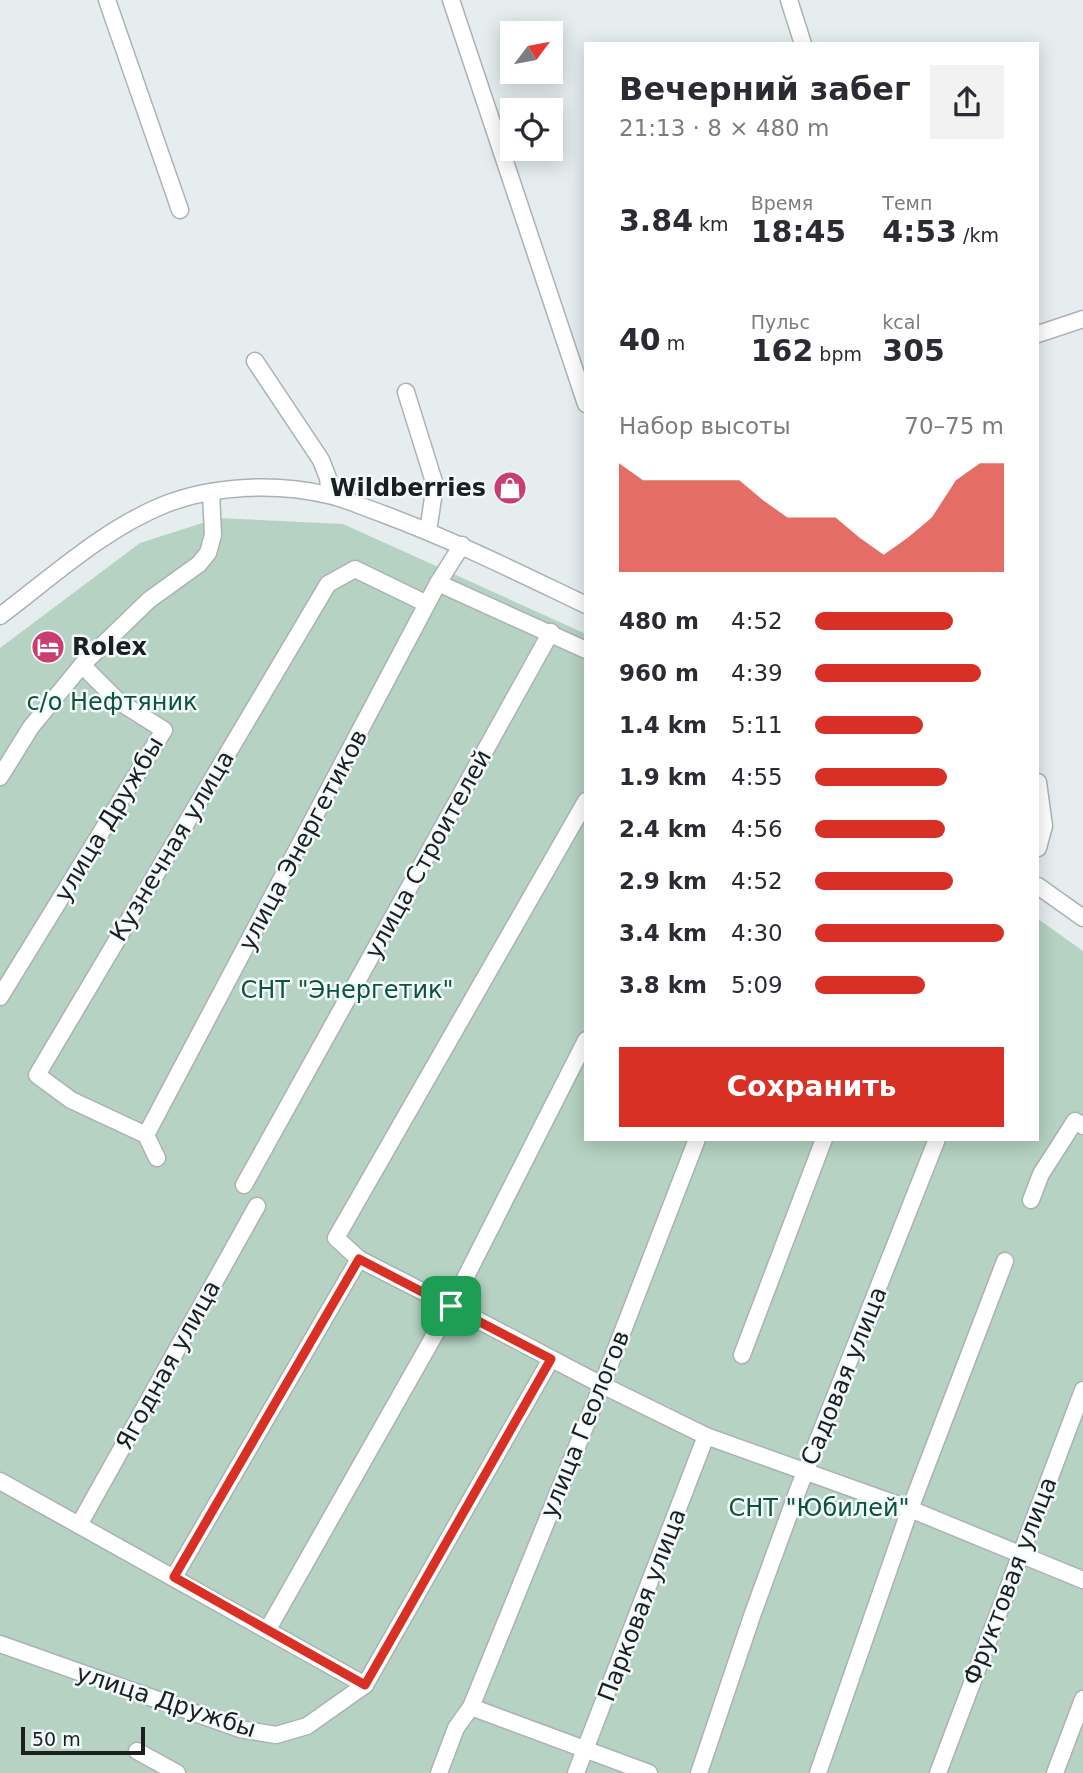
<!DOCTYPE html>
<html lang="ru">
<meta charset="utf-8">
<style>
:root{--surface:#fff;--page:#f2f2f3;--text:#2b2b33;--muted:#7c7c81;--accent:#d93025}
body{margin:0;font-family:"DejaVu Sans",sans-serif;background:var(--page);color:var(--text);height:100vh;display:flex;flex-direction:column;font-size:26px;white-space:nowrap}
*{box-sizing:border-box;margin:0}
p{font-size:23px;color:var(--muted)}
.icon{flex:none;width:38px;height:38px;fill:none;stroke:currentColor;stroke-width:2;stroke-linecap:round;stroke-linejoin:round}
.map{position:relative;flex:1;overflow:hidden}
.details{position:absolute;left:584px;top:42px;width:455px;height:1099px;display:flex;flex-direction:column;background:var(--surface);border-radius:0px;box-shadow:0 4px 18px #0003}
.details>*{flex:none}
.needle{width:46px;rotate:58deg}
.fabs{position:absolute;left:500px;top:21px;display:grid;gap:14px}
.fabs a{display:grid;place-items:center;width:63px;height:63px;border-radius:0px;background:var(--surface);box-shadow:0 4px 18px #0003;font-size:35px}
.scale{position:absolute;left:21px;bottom:18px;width:124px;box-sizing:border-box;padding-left:7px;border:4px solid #1c1f1f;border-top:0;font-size:19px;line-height:24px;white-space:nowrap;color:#1c1f1f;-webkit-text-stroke:5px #f2fafc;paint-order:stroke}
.pin{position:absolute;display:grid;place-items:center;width:60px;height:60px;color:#fff;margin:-30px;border-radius:14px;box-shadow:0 4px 10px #0006}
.round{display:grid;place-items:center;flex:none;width:74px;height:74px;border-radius:0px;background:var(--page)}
.headline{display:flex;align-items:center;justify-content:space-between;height:119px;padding:0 35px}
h1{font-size:32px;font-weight:800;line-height:52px}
.metrics{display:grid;grid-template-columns:repeat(3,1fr);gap:10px;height:119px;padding:7px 35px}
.metrics div{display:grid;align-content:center}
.metrics b{font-size:30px;font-weight:800}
.metrics small{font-size:19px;font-weight:400}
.metrics p{font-size:19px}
.chart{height:196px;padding:14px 35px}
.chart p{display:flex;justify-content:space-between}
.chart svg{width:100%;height:126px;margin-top:7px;fill:var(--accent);opacity:.7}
.cta{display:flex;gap:14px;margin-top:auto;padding:14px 35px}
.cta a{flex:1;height:80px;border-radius:0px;background:var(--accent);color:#fff;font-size:28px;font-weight:800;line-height:80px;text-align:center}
ul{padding:0 35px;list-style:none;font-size:23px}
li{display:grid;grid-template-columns:112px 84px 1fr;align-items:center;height:52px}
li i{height:18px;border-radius:9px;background:var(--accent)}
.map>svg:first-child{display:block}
.green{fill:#b5d2c2}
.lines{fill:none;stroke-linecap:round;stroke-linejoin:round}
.minor-casing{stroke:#abb2b5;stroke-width:19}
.minor{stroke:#fff;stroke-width:16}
.route-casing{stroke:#fff;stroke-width:14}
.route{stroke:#d93025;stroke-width:9}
.labels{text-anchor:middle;stroke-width:5;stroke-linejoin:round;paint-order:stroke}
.poi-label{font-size:24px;font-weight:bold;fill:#1c1f1f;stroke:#f2fafc;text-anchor:end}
.park-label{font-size:24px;fill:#0b5437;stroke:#f2fafc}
.street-label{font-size:24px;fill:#1c1f1f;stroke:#f2fafc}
</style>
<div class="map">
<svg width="1083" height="1773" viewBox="0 0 1083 1773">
<rect width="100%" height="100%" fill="#e5edef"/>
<path class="green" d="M218,518L343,524L586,634V1139H1038V919L1083,951V1773H0V648L140,543Z"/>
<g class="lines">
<defs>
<g id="minor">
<path d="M107,0L180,210"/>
<path d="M451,0L586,404"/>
<path d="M789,0L803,44"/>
<path d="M1038,334L1083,319"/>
<path d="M255,361L321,460L328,478L330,495"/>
<path d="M406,392L435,485L428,531"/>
<path d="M438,583L586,650"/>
<path d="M0,616C52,577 105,528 166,504C215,485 278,483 328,495C347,499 365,508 383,514C453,540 519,573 586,605"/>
<path d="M0,777L31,727L82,665L149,600L199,564L208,553L213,535L211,492"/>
<path d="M1038,782L1044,826L1038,848"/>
<path d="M586,801L336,1238L359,1259L451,1306L586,1040"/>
<path d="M1038,886L1083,918"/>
<path d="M0,997L164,730L118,701L82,665"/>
<path d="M146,1135L438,583L462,545"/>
<path d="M157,1158L146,1135L71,1100L37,1075L328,584L355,569L427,604"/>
<path d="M244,1185L551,632"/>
<path d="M1031,1200L1041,1174L1075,1121L1083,1126"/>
<path d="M742,1355L824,1139"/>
<path d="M0,1481L365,1685"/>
<path d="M79,1525L257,1206"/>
<path d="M174,1577L359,1259"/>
<path d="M268,1629L451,1306L594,1381L706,1436L910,1509L1083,1580"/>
<path d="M0,1644L240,1729L276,1735L307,1726L365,1685L551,1359"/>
<path d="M471,1707L649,1773"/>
<path d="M137,1751L177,1773"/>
<path d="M439,1773L456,1728L471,1707L602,1385L697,1139"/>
<path d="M576,1773L706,1436"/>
<path d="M699,1773L753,1613L798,1490L937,1139"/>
<path d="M818,1773L910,1509L1005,1261"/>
<path d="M938,1773L1083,1390"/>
<path d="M1055,1773L1083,1699"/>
</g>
</defs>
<use href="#minor" class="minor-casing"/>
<use href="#minor" class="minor"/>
</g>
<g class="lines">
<defs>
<path id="route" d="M359,1259L551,1359L365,1685L174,1577Z"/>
</defs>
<use href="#route" class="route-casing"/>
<use href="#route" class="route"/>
</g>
<defs>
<symbol id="shop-disc" viewBox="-11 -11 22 22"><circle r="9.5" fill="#c93d71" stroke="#f2fafc"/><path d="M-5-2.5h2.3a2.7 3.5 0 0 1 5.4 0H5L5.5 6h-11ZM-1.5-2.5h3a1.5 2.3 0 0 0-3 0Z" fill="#fff"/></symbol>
<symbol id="hotel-disc" viewBox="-11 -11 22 22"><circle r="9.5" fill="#c93d71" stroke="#f2fafc"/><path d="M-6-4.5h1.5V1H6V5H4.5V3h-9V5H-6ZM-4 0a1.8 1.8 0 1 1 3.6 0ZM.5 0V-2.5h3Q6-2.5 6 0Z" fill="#fff"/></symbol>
</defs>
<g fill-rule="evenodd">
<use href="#shop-disc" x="491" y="469" width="38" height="38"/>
<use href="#hotel-disc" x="29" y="628" width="38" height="38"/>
</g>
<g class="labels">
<g class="poi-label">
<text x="486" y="496">Wildberries</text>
<text x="72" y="655" text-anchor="start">Rolex</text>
</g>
<g class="park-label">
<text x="112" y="710">с/о Нефтяник</text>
<text x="347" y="998">СНТ "Энергетик"</text>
<text x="819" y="1516">СНТ "Юбилей"</text>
</g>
<g class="street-label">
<text transform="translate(109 819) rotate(-59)" y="8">улица Дружбы</text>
<text transform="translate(303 840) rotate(-62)" y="8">улица Энергетиков</text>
<text transform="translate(172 846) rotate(-59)" y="8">Кузнечная улица</text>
<text transform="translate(428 854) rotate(-61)" y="8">улица Строителей</text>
<text transform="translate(168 1365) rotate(-61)" y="8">Ягодная улица</text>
<text transform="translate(844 1376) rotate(-68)" y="8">Садовая улица</text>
<text transform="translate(585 1424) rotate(-68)" y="8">улица Геологов</text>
<text transform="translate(1010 1581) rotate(-69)" y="8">Фруктовая улица</text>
<text transform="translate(642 1605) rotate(-69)" y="8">Парковая улица</text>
<text transform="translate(166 1701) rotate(18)" y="8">улица Дружбы</text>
</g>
</g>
</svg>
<div class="fabs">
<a><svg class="needle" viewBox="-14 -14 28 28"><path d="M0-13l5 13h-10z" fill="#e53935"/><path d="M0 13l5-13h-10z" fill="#7c7c81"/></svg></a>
<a><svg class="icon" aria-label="locate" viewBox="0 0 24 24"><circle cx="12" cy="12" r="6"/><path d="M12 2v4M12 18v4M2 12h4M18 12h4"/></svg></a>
</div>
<div class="scale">50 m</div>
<div class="pin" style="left:451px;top:1306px;background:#1e9e55"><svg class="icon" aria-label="arrive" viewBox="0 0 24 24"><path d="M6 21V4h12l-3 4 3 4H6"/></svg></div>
<section class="details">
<div class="headline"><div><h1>Вечерний забег</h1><p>21:13 · 8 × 480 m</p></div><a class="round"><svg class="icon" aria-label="share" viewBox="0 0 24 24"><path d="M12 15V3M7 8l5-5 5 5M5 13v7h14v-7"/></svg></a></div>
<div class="metrics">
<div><b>3.84<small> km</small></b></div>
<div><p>Время</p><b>18:45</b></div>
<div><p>Темп</p><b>4:53<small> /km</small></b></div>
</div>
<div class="metrics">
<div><b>40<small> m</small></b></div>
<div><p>Пульс</p><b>162<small> bpm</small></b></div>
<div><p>kcal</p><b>305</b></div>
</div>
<div class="chart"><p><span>Набор высоты</span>70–75 m</p>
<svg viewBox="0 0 160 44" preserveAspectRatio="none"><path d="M0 44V6L10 12L20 12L30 12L40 12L50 12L60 19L70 25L80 25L90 25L100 32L110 38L120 32L130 25L140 12L150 6L160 6V44z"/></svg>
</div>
<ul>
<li><b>480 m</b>4:52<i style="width:73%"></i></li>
<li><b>960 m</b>4:39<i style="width:88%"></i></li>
<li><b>1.4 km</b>5:11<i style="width:57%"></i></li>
<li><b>1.9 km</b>4:55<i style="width:70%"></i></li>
<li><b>2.4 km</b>4:56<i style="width:69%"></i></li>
<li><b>2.9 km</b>4:52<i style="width:73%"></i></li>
<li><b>3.4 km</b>4:30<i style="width:100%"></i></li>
<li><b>3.8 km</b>5:09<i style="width:58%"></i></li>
</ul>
<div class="cta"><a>Сохранить</a></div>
</section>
</div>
